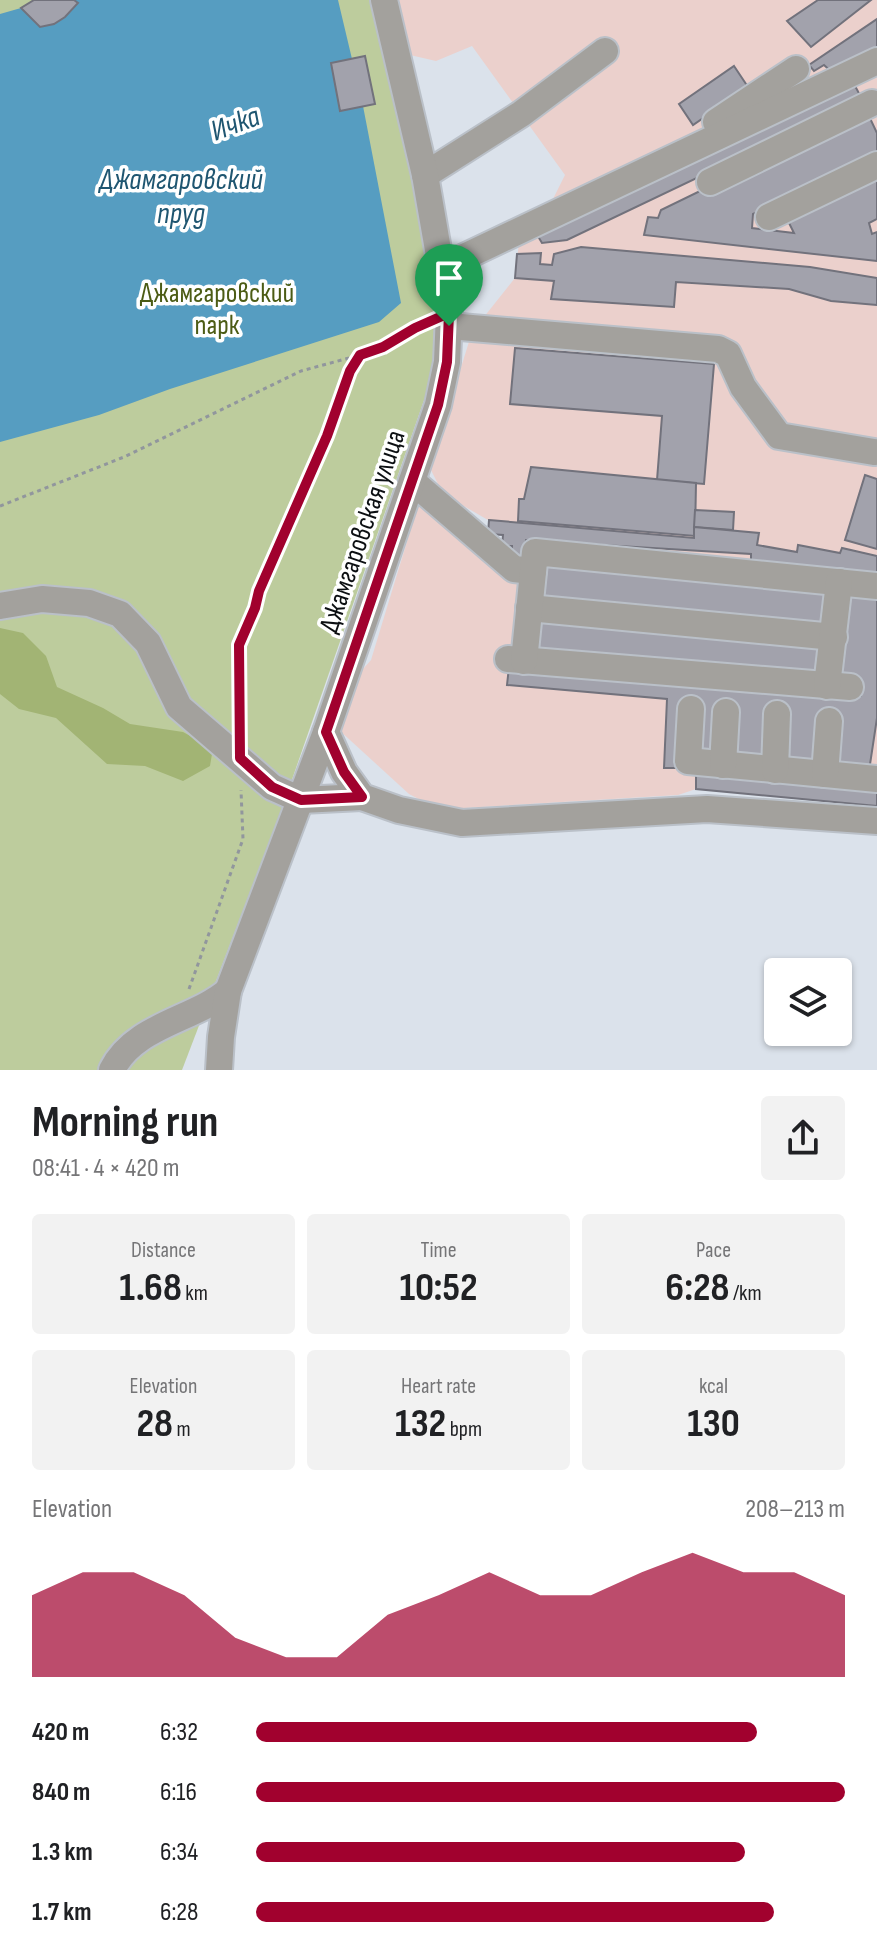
<!DOCTYPE html>
<meta charset="utf-8">
<style>
:root{--surface:#fff;--page:#f2f2f2;--text:#202124;--muted:#757577;--accent:#a1012e}
body{margin:0;font-family:"Sofia Sans Condensed",sans-serif;background:var(--page);color:var(--text);height:100vh;display:flex;flex-direction:column;font-size:30px;white-space:nowrap}
*{box-sizing:border-box;margin:0}
p{font-size:26px;color:var(--muted)}
.icon{flex:none;width:44px;height:44px;fill:none;stroke:currentColor;stroke-width:2;stroke-linecap:round;stroke-linejoin:round}
.map{position:relative;height:1070px;overflow:hidden}
.details{display:flex;flex-direction:column;background:var(--surface);flex:1}
.details>*{flex:none}
.controls{position:absolute;left:764px;top:958px;display:grid;gap:16px}
.controls a{display:grid;place-items:center;width:88px;height:88px;border-radius:8px;background:var(--surface);box-shadow:0 2px 6px #0004;font-size:40px}
.pin{position:absolute;display:grid;place-items:center;width:68px;height:68px;color:#fff;margin:-82px -34px;border-radius:50% 50% 50% 0;rotate:-45deg;box-shadow:0 0 8px #0007}
.pin .icon{rotate:45deg}
.round{display:grid;place-items:center;flex:none;width:84px;height:84px;border-radius:8px;background:var(--page)}
.headline{display:flex;align-items:center;justify-content:space-between;height:136px;padding:0 32px}
h1{font-size:44px;font-weight:700;line-height:60px}
.stats{display:grid;grid-template-columns:repeat(3,1fr);gap:12px;height:136px;padding:8px 32px}
.stats div{display:grid;align-content:center;border-radius:8px;background:var(--page);text-align:center}
.stats b{font-size:40px;font-weight:700}
.stats small{font-size:22px;font-weight:400}
.stats p{font-size:22px}
.chart{height:224px;padding:16px 32px}
.chart p{display:flex;justify-content:space-between}
.chart svg{width:100%;height:144px;margin-top:8px;fill:var(--accent);opacity:.7}
ul{padding:0 32px;list-style:none;font-size:26px}
li{display:grid;grid-template-columns:128px 96px 1fr;align-items:center;height:60px}
li i{height:20px;border-radius:10px;background:var(--accent)}
.map>svg:first-child{display:block}
.industrial{fill:#ebd0cc}
.green{fill:#bdcc9d}
.forest{fill:#a2b474}
.water{fill:#569dc1}
.building{fill:#a2a2ac;stroke:#72727c;stroke-width:2}
.lines{fill:none;stroke-linecap:round;stroke-linejoin:round}
.minor-casing{stroke:#bac0c8;stroke-width:30}
.path{stroke:#91969d;stroke-width:3;stroke-dasharray:4 4;stroke-linecap:butt}
.minor{stroke:#a3a19d;stroke-width:26}
.route-casing{stroke:#fff;stroke-width:16}
.route{stroke:#a1012e;stroke-width:10}
.labels{text-anchor:middle;stroke-width:7;stroke-linejoin:round;paint-order:stroke}
.park-label{font-size:28px;fill:#4c5c15;stroke:#fff}
.street-label{font-size:28px;fill:#0c0f12;stroke:#fff}
.water-label{font-size:30px;font-style:italic;fill:#1f5671;stroke:#fff}
</style>
<div class="map">
<svg width="877" height="1070" viewBox="0 0 877 1070">
<rect width="100%" height="100%" fill="#dbe2eb"/>
<path class="industrial" d="M399,0H877V806L696,789L678,795L448,809L432,806L409,794L339,730L356,677L371,660L420,499L512,561V546H502V535L488,534V520L443,494L430,468L472,332L515,278L519,242L536,233L565,175L472,46L436,61L410,55Z"/>
<path class="green" d="M0,0H372L395,93L435,293L436,338L430,383L280,814L182,1070H0Z"/>
<path class="forest" d="M0,628L23,633L46,656L57,687L103,708L130,724L183,732L213,748L210,766L183,781L145,766L107,764L56,718L19,709L0,694Z"/>
<path class="water" d="M74,0H338L352,59L331,64L340,110L363,106L401,303L379,322L170,389L99,415L0,442V14L21,8L40,27C57,23 66,17 77,3Z"/>
<g class="building">
<path d="M34,0H74L78,3L65,17L54,24L40,27L21,8Z"/>
<path d="M818,0H871L811,47L787,21Z"/>
<path d="M877,19V51L836,76L824,65L814,71L809,65Z"/>
<path d="M365,56L375,104L340,111L331,63Z"/>
<path d="M734,66L748,87L693,125L679,104Z"/>
<path d="M854,84L862,99L567,240L542,243L536,233Z"/>
<path d="M868,114L877,133V155L753,214L752,228L794,233L786,217L877,173V219L869,223L872,234L877,232V261L644,235L648,217L658,218L661,210L700,191H714Z"/>
<path d="M581,247L810,267L877,278V305L831,301L789,289L676,282L674,307L551,299L554,281L515,278L517,254L541,253L540,264L552,265L554,254Z"/>
<path d="M515,348L714,364L704,484L657,480L662,416L510,404Z"/>
<path d="M531,467L696,483L695,536L518,521L519,499H524Z"/>
<path d="M865,475L877,479V549L845,540Z"/>
<path d="M695,510L734,512L733,530L694,527Z"/>
<path d="M489,520L694,538V527L759,533L757,545L797,552L798,545L840,553L842,548L877,556V579L751,565V554L536,541L526,540L524,562L512,561V546H502L503,535L488,534Z"/>
<path d="M543,565L831,593L827,629L539,601Z"/>
<path d="M848,591L877,594V718L869,771L715,758L681,768H664L667,699L507,685L509,667L861,696L862,682L835,679Z"/>
<path d="M540,616L824,642L821,678L537,653Z"/>
<path d="M696,768L877,786V806L696,789Z"/>
</g>
<g class="lines">
<defs>
<g id="minor">
<path d="M716,122L796,69"/>
<path d="M425,175L521,114L605,51"/>
<path d="M710,182L872,103"/>
<path d="M769,217L877,165"/>
<path d="M443,267L877,61"/>
<path d="M449,326L718,349L728,354L743,387L779,436L874,452"/>
<path d="M412,481L514,569L533,571"/>
<path d="M0,606L42,599L89,603L120,614L148,643L179,707L272,787L301,800L362,797"/>
<path d="M529,608L834,637"/>
<path d="M508,659L850,687"/>
<path d="M524,661L535,552L877,586"/>
<path d="M827,686L839,582"/>
<path d="M691,709L688,761L877,779"/>
<path d="M326,732L344,772L362,797L399,810L462,823L707,809L877,821"/>
<path d="M723,765L726,712"/>
<path d="M775,770L777,714"/>
<path d="M825,774L829,721"/>
<path d="M112,1070C134,1025 194,1020 228,991"/>
<path d="M219,1070L221,1037L228,991L326,732L438,405L447,362L449,313L425,175L384,0"/>
</g>
</defs>
<use href="#minor" class="minor-casing"/>
<g class="path">
<path d="M0,506L124,457L301,371L360,355"/>
<path d="M240,730L239,645L255,608L259,591L327,436L350,371L360,355L383,347L424,324"/>
<path d="M189,989L243,839L241,790"/>
</g>
<use href="#minor" class="minor"/>
</g>
<g class="lines">
<defs>
<path id="route" d="M449,313L447,362L438,405L326,732L344,772L362,797L301,800L272,787L240,758L239,645L255,608L259,591L327,436L350,371L360,355L383,347L415,328Z"/>
</defs>
<use href="#route" class="route-casing"/>
<use href="#route" class="route"/>
</g>
<g class="labels">
<g class="park-label">
<text x="217" y="302">Джамгаровский<tspan x="217" dy="32">парк</tspan></text>
</g>
<g class="street-label">
<text transform="translate(361 531) rotate(-71)" y="10">Джамгаровская улица</text>
</g>
<g class="water-label">
<text transform="translate(235 123) rotate(-20)" y="10">Ичка</text>
<text x="181" y="189">Джамгаровский<tspan x="181" dy="34">пруд</tspan></text>
</g>
</g>
</svg>
<div class="controls">
<a><svg class="icon" aria-label="layers" viewBox="0 0 24 24"><path d="M12 4l9 5-9 5-9-5zM3 14l9 5 9-5"/></svg></a>
</div>
<div class="pin" style="left:449px;top:326px;background:#1e9e55"><svg class="icon" aria-label="arrive" viewBox="0 0 24 24"><path d="M6 21V4h12l-3 4 3 4H6"/></svg></div>
</div>
<section class="details">
<div class="headline"><div><h1>Morning run</h1><p>08:41 · 4 × 420 m</p></div><a class="round"><svg class="icon" aria-label="share" viewBox="0 0 24 24"><path d="M12 15V3M7 8l5-5 5 5M5 13v7h14v-7"/></svg></a></div>
<div class="stats">
<div><p>Distance</p><b>1.68<small> km</small></b></div>
<div><p>Time</p><b>10:52</b></div>
<div><p>Pace</p><b>6:28<small> /km</small></b></div>
</div>
<div class="stats">
<div><p>Elevation</p><b>28<small> m</small></b></div>
<div><p>Heart rate</p><b>132<small> bpm</small></b></div>
<div><p>kcal</p><b>130</b></div>
</div>
<div class="chart"><p><span>Elevation</span>208–213 m</p>
<svg viewBox="0 0 160 44" preserveAspectRatio="none"><path d="M0 44V19L10 12L20 12L30 19L40 32L50 38L60 38L70 25L80 19L90 12L100 19L110 19L120 12L130 6L140 12L150 12L160 19V44z"/></svg>
</div>
<ul>
<li><b>420 m</b>6:32<i style="width:85%"></i></li>
<li><b>840 m</b>6:16<i style="width:100%"></i></li>
<li><b>1.3 km</b>6:34<i style="width:83%"></i></li>
<li><b>1.7 km</b>6:28<i style="width:88%"></i></li>
</ul>
</section>
